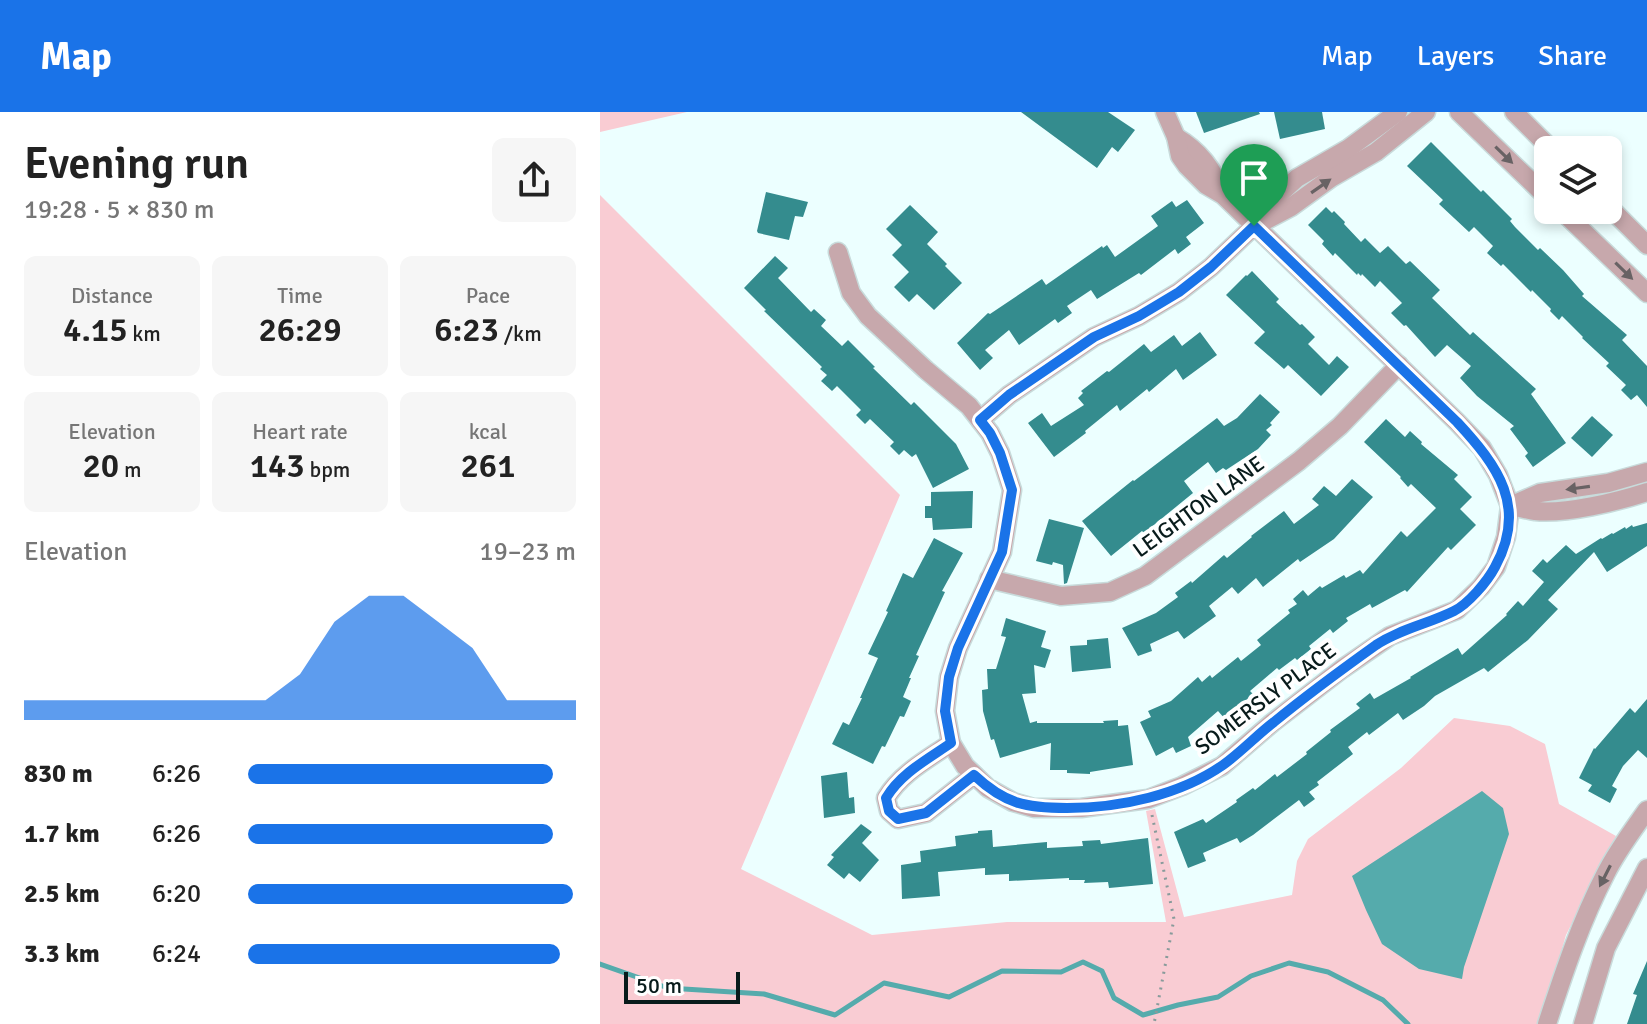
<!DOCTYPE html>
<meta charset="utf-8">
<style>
:root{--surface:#fff;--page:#f6f6f6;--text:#222;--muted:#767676;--accent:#1a73e8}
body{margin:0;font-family:Signika,sans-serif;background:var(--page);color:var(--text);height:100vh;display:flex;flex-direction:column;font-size:30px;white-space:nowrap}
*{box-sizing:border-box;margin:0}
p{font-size:26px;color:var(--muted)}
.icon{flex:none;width:44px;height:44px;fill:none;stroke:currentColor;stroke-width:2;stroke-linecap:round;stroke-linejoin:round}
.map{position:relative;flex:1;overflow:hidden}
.sheet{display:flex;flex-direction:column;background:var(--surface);width:600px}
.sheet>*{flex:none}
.fabs{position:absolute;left:934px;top:24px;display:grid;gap:16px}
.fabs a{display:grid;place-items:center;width:88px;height:88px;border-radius:12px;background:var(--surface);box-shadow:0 4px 12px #0003;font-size:40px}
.scale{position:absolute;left:24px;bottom:20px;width:116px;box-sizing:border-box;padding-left:8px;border:4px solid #081b1b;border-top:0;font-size:22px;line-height:28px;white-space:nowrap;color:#081b1b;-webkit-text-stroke:6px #fff;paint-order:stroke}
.pin{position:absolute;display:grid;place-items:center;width:68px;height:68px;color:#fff;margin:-82px -34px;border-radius:50% 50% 50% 0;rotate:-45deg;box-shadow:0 0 8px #0007}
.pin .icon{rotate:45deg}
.round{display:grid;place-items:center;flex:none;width:84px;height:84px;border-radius:12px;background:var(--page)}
.overview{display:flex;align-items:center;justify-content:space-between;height:136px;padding:0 24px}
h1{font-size:44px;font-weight:600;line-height:60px}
.stats{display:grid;grid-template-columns:repeat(3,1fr);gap:12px;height:136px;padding:8px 24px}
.stats div{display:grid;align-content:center;border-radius:12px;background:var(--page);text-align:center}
.stats b{font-size:34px;font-weight:600}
.stats small{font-size:22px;font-weight:400}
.stats p{font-size:22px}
.chart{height:224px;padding:16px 24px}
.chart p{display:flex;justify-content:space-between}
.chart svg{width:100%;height:144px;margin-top:8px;fill:var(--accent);opacity:.7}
ul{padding:0 24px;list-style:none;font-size:26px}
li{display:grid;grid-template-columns:128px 96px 1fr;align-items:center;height:60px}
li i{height:20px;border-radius:10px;background:var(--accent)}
header{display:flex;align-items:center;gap:48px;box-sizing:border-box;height:112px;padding:0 40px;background:var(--accent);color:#fff}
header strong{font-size:38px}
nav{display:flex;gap:44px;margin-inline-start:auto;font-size:28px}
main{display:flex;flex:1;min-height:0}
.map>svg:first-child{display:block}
.green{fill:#f9ccd3}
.water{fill:#55abac}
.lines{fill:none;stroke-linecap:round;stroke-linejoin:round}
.stream{stroke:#55abac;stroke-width:5}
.building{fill:#348c8e}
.minor-casing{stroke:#c8dbdb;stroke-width:21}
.path{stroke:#889b9b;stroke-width:3;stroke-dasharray:2 6;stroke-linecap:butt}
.minor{stroke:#c7a8ac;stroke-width:18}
.oneway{fill:#686264}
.route-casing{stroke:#fff;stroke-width:16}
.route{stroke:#1a73e8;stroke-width:10}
.labels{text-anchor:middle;stroke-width:8;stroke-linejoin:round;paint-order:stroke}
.street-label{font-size:22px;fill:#081b1b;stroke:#fff}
</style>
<header>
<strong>Map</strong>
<nav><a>Map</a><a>Layers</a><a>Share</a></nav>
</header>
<main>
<section class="sheet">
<div class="overview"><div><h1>Evening run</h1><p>19:28 · 5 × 830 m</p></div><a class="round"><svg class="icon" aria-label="share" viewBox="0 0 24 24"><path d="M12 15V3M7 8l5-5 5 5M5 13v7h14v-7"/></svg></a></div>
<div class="stats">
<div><p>Distance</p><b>4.15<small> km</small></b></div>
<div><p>Time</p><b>26:29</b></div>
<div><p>Pace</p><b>6:23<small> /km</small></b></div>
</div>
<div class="stats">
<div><p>Elevation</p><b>20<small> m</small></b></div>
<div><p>Heart rate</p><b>143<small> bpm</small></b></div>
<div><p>kcal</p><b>261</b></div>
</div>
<div class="chart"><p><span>Elevation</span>19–23 m</p>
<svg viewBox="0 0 160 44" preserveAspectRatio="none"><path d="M0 44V38L10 38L20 38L30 38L40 38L50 38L60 38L70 38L80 30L90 14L100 6L110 6L120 14L130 22L140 38L150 38L160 38V44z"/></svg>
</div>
<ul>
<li><b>830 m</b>6:26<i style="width:93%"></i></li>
<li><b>1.7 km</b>6:26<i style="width:93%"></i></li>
<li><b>2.5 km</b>6:20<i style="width:99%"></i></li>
<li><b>3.3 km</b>6:24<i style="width:95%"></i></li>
</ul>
</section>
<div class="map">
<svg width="1047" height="912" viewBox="0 0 1047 912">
<rect width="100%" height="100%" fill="#ecffff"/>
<g class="green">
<path d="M0,0H87L0,20Z"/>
<path d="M0,83L300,383L141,757L272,823L407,810H566L546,699L555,697L584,805L692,783L697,749L708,727L801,656L854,606L910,614L945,632L959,692L1016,724L966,823L940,912H0Z"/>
</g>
<path class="water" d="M882,679L903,696L909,722L864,855L862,867L819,857L782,832L766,798L752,764Z"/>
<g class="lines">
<path class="stream" d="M0,852L68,876L164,882L235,903L284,871L349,885L402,859L461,860L483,850L502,859L514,886L543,903L578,893L618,885L651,864L689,851L728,860L783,888L808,912"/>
</g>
<g class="building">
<path d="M421,0H508L535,18L518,40L512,35L497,56Z"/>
<path d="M596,0H659L660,2L604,21Z"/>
<path d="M674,0H722L725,17L680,27Z"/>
<path d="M831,30L881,80L883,78L912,107L910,109L915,115L938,138L940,136L963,158L984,182L982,184L1027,223L1022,228L1047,254V295L1037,283L1031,288L1021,278L1026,273L1006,254L1009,251L982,226L983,225L962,204L959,208L950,199L951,197L932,178L931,180L903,152L901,154L887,141L893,134L874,115L869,120L839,92L843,88L807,54Z"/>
<path d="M166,80L208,90L203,105L195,104L189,128L158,121L157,119Z"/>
<path d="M587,88L604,111L586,125L591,132L578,142L575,137L541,163L539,161L497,187L491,178L467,194L472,201L458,211L455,207L419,233L409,218L385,238L393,246L380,258L357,231L388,201L390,202L442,167L446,173L502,134L503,136L507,133L515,145L558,114L551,104L572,89L576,95Z"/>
<path d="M310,93L338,120L327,132L347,152L345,154L362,171L334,198L317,182L309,190L294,175L309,160L292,143L302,133L286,117Z"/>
<path d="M726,95L732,101L734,99L745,110L744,112L761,130L765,126L780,141L788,134L806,152L810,149L840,178L832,186L870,223L873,220L936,277L931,282L966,331L933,355L925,344L928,341L910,317L914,314L877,284L860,266L871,254L847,233L835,245L806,213L804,214L791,201L802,191L780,169L775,175L762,162L761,164L758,161L757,163L735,141L733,144L722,132L724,129L708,113Z"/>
<path d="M175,144L188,156L178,166L211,200L214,197L226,208L221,214L242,234L248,228L275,255L273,256L311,293L314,290L356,332L369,357L333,376L316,342L312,345L304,338L299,343L290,334L294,330L270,307L265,312L256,303L261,298L237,274L232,279L221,269L227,263L220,257L222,255L164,199L166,198L144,176Z"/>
<path d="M652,159L679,187L676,190L700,213L702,212L715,225L708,232L729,253L737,244L749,255L721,284L688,253L684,257L654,231L665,220L626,183L646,163L647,164Z"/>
<path d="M600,220L617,243L583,268L576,257L549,280L547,277L520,299L517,293L485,319L486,321L454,345L428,311L442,301L451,314L484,293L478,286L483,281L481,279L507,259L509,260L544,232L551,240L574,223L582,234Z"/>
<path d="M660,282L680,300L670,311L672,313L666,318L671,323L658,337L626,358L623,356L616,361L608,350L584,369L593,381L544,421L542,419L511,444L482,409L533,368L534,369L617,306L624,314L637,306Z"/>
<path d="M992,304L1013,323L992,345L971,326Z"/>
<path d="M786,307L805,325L810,319L822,330L821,332L858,363L854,367L872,385L860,397L876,413L851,438L848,435L807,480L805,478L772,496L770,492L746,506L748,509L733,521L730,517L709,534L711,537L697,548L695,546L679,558L677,556L650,579L653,582L625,607L618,599L588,625L591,634L576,641L573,635L556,644L540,610L551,605L548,599L571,589L598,565L602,570L610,563L612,566L638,545L641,549L661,533L657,528L690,501L688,498L697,492L693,487L703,478L708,484L720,474L722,476L744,463L746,466L760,458L763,462L801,419L807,425L836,396L811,372L808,375L800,366L801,365L764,330Z"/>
<path d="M752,367L773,385L734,427L700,450L698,447L663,475L656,466L638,482L632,475L609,494L616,504L584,527L578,519L550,532L552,539L538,544L522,516L556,501L578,485L575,481L591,469L592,471L624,443L627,446L652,425L651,424L684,399L694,412L719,393L712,387L724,374L736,384Z"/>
<path d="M373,379L372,416L333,418L332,406H325V394H331V380Z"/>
<path d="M449,407L484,416L467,471L464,472L463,453L453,450L452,453L436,449Z"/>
<path d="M1047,411V434L1007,460L994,440L948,488L958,497L928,528L888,560L884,556L835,584L824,594L803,608L798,601L769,623L767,620L748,635L753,642L717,670L719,673L709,680L715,687L704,695L699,688L653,723L640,731L637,726L603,741L606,749L588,756L574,720L603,707L606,711L637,690L636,688L653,676L655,678L675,662L677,665L707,642L706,640L731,620L730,618L760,596L756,592L770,581L774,587L811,566L810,565L858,536L862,543L907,503L906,502L918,489L923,494L944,470L932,459L943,447L947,451L966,433L976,442L1001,426L1002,427L1012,421L1013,422L1025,415L1026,417L1032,413L1033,415Z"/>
<path d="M334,426L363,441L342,479L345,480L316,543L319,544L309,566H311L303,585L311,589L304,605L300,604L285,635L282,634L273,652L232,632L243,610L249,613L262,586H260L278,546L268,542L288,500L286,499L303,461L313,466Z"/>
<path d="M406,506L446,519L441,535L451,538L445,556L434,553L436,581L422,582L430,611L437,609V611H504L503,609L518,608V614L528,613L533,653L490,660V662L467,661V658H450L451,631L400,646L394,627L391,628L383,599L382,578L388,577L387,557H396L406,525L401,524Z"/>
<path d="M508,526L511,556L472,560L470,534L487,533V528Z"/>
<path d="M1047,587V646L1038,638L1023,654L1012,674L1017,677L1010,691L988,679L992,673L979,666L994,636L995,637L1030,596L1035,601Z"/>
<path d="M247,660L249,686L254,685L255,701L224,706L221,664Z"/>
<path d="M261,712L272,720L262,731L279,748L260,770L249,761L244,767L227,753L234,745L231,743Z"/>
<path d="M392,718L393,735L447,730V736L483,734L482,729L500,728L501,732L548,726L553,772L509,776L508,770L484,771L485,768H469V766L409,769V762L385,763V756L338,760L340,784L302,787L301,753L321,750L320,739L356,734L355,724L378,721V719Z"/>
<path d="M1047,849V912H1027L1037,883L1033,882Z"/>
</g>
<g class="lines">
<defs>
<g id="minor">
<path d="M859,0L948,86"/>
<path d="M914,0L952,38"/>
<path d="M576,25C600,39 613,57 623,83"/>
<path d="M1008,94L1047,133"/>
<path d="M961,98L1047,181"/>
<path d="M657,113L691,95L731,66L776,40L826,0"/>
<path d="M238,140L251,181L268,204L326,258L369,294L390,321L400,341L412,378L402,440L358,536L349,565L345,599L351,631L365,654L388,676L413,690L434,696H481L548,687L582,674L622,654L672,611L742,557L790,524L857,498L881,475L896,455L906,425L910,394L898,363L882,336L857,310L623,83L606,73L587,54L580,44L576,25L565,0"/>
<path d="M380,308L409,283L494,225L539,204L579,180L611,155L654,114L671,90L697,66L749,36L798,0"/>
<path d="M910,394L940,381L1008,371L1047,360"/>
<path d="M910,394C918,395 927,398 935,399C967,402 1016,390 1047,380"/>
<path d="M389,467L461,484L510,480L545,464L699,349L740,314L799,253"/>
<path d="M351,631C328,647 301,661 286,686L289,699L298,707L326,701L374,663"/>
<path d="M947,912C964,860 981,809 1006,761C1017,739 1033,718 1047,698"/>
<path d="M983,912L1006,836L1047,756"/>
</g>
</defs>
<use href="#minor" class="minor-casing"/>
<path class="path" d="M552,703L574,807L554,912"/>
<use href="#minor" class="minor"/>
</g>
<defs><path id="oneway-solid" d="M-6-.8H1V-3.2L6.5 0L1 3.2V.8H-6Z" transform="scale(2)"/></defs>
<g class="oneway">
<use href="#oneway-solid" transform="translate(904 43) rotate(44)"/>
<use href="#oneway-solid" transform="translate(721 74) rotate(-35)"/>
<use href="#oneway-solid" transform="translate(1024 159) rotate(44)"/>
<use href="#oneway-solid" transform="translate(978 376) rotate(172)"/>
<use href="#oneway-solid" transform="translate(1005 764) rotate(117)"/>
</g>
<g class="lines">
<defs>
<path id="route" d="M654,114L857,310C898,354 928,395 895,455C887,470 868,492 854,499C828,512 800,517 776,533C741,558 707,583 674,610C657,623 641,640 623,653C580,683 520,696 467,696C426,696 405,692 374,663L326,701L298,707L289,699L286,686C301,661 328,647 351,631L345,599L349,565L358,536L402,440L412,378L400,341L390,321L380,308L409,283L494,225L539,204L579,180L611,155Z"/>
</defs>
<use href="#route" class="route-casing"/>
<use href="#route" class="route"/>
</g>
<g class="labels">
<g class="street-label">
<text transform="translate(598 394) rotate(-36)" y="8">LEIGHTON LANE</text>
<text transform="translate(665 586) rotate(-37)" y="8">SOMERSLY PLACE</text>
</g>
</g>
</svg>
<div class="fabs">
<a><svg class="icon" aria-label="layers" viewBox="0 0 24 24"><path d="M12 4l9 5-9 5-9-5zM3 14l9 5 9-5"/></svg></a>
</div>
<div class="scale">50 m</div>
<div class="pin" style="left:654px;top:114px;background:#1e9e55"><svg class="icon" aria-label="arrive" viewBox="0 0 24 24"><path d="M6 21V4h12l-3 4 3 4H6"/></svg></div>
</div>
</main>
